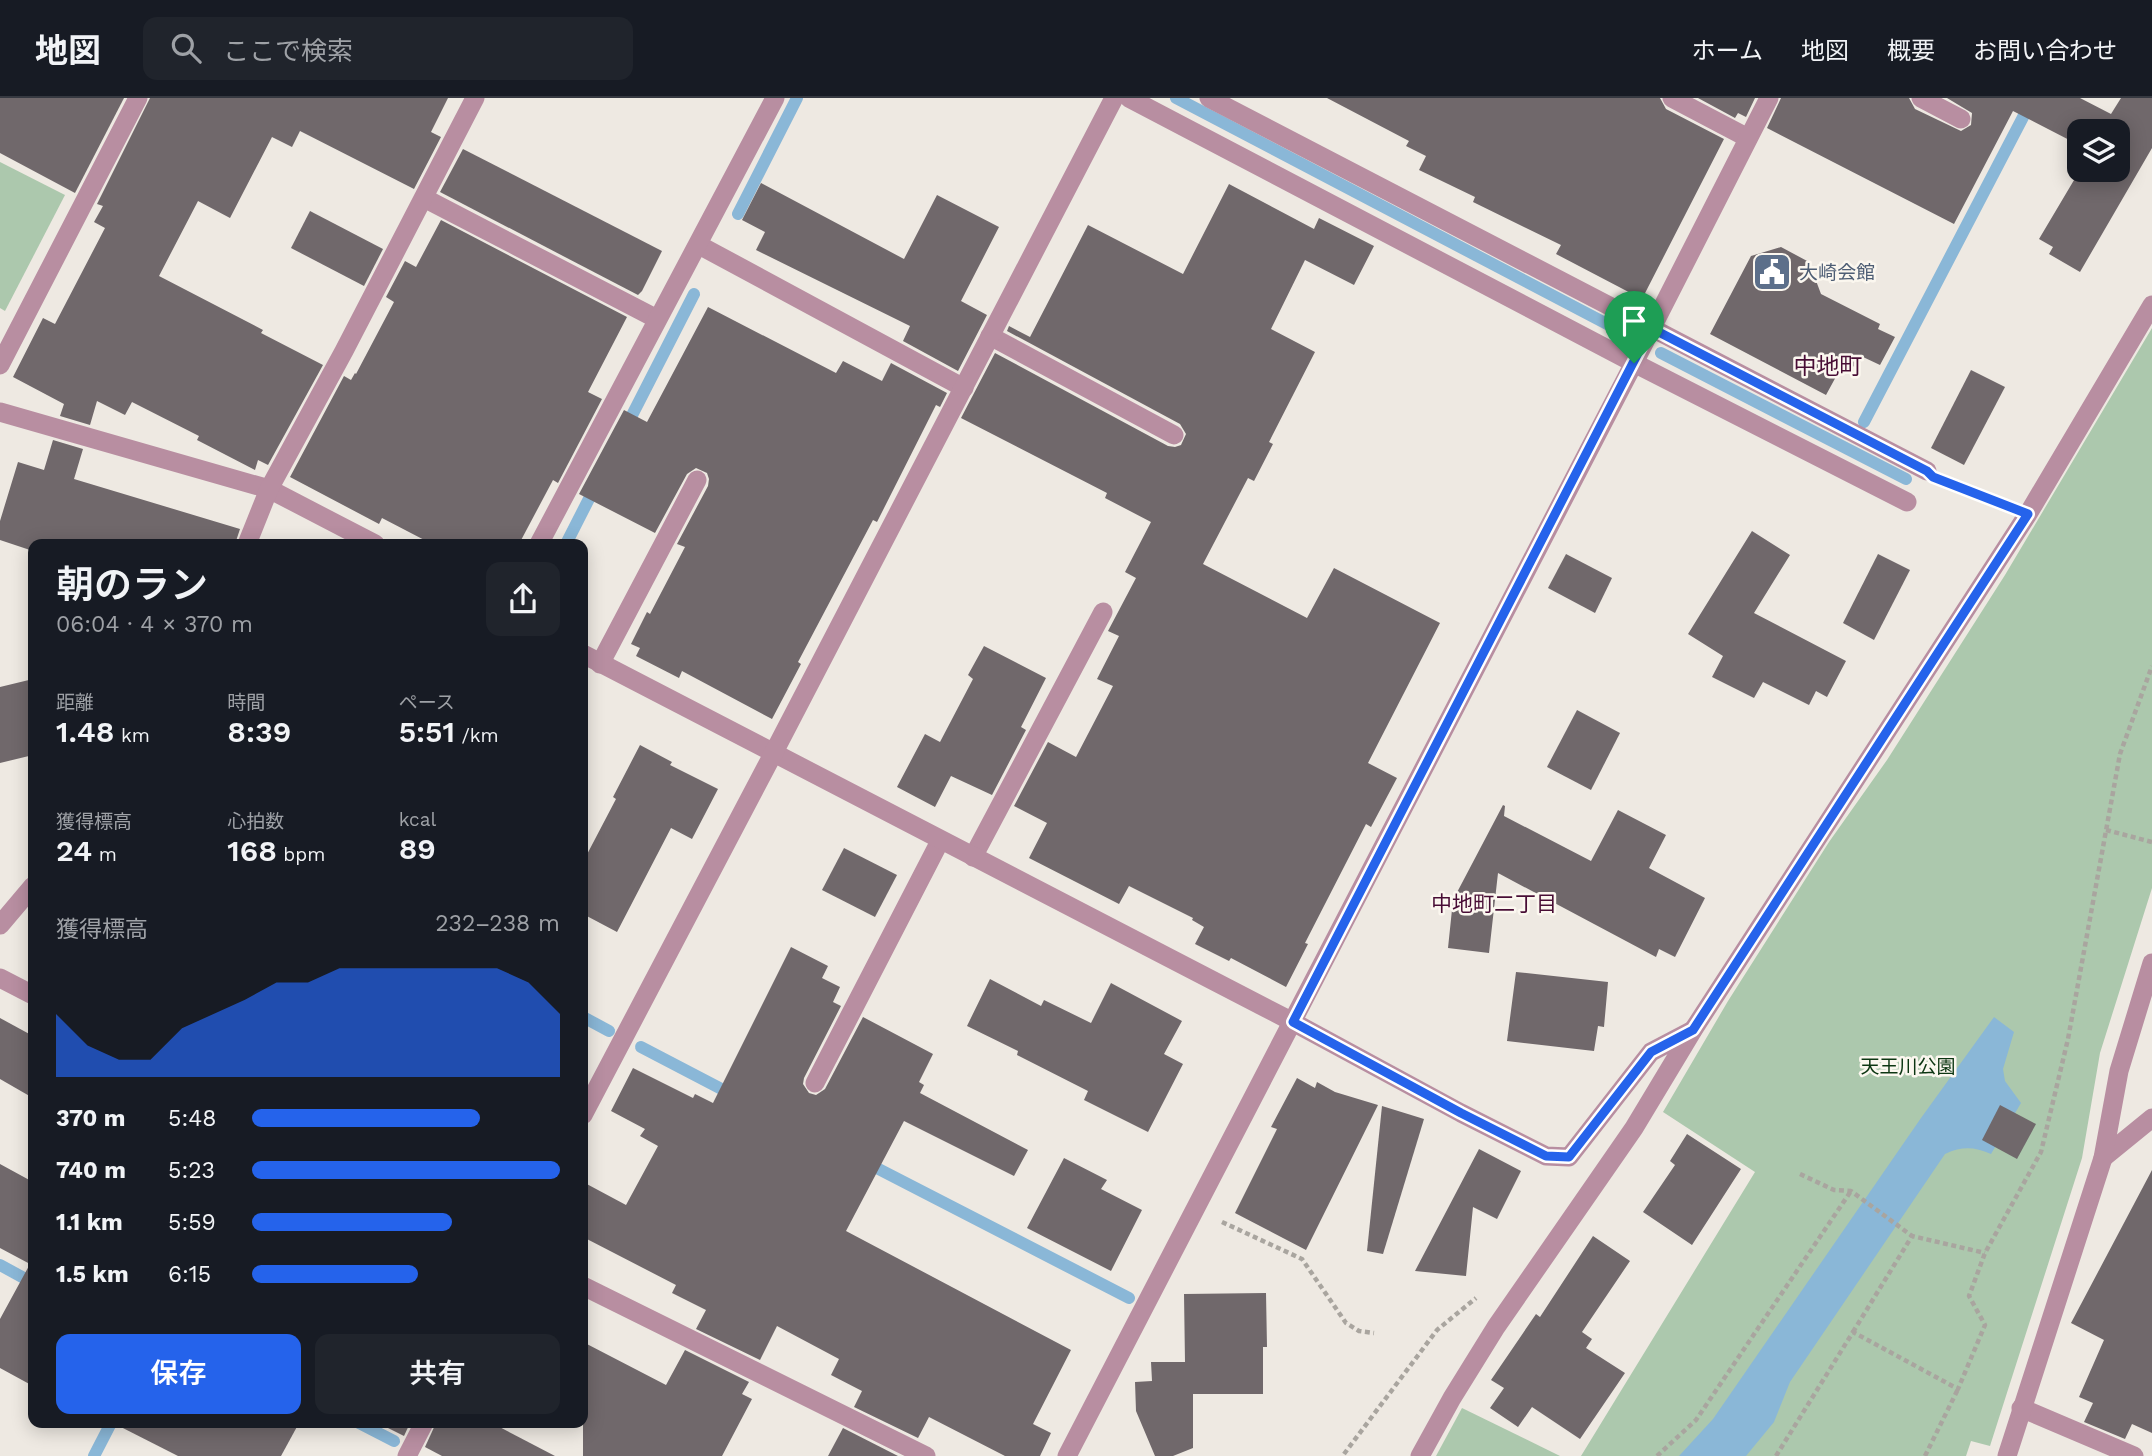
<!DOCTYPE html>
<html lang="ja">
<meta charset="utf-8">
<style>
:root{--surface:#171b24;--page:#20242c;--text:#f1f3f6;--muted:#9ea1a6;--line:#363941;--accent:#2563eb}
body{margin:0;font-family:"Work Sans","Noto Sans JP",sans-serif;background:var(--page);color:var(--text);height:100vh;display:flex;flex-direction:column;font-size:26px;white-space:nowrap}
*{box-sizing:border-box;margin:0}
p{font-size:23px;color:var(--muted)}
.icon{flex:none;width:38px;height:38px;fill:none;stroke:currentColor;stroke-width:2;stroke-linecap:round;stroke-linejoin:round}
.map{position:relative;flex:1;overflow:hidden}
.sheet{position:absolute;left:28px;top:441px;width:560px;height:889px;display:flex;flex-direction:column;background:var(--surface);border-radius:14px;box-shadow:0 4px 18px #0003}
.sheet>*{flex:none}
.fabs{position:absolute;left:2067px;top:21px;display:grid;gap:14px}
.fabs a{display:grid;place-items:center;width:63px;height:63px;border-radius:14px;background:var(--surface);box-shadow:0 4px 18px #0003;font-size:35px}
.pin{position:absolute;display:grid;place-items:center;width:60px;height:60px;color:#fff;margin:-72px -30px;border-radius:50% 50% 50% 0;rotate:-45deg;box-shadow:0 0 7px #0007}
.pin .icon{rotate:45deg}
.round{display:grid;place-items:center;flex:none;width:74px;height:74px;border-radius:14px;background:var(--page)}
.head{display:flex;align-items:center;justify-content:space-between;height:119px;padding:0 28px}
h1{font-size:38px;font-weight:600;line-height:52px}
.stats{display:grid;grid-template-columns:repeat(3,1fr);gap:10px;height:119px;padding:7px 28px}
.stats div{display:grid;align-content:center}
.stats b{font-size:30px;font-weight:600}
.stats small{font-size:19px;font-weight:400}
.stats p{font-size:19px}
.chart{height:196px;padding:14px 28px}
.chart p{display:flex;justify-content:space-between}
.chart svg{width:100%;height:126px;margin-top:7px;fill:var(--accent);opacity:.7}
.primary-button{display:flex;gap:14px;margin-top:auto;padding:14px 28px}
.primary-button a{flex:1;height:80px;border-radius:14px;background:var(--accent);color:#fff;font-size:28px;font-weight:600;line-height:80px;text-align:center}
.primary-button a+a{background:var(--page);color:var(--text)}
ul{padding:0 28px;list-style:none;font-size:23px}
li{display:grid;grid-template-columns:112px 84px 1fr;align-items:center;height:52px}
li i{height:18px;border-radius:9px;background:var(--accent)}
header{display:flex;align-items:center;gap:42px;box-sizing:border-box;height:98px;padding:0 35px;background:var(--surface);border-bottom:2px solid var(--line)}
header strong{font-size:33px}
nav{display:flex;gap:38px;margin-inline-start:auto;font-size:24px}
.search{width:490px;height:63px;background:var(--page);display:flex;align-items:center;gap:18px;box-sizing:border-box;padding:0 24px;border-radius:14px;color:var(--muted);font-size:26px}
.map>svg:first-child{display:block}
.green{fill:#acc8ad}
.water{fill:#8ab7d7}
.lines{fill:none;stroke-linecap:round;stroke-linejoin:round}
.stream{stroke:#8ab7d7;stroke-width:12}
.building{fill:#70686b}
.path{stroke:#a9a59f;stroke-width:4.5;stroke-dasharray:5 3.5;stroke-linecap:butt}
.service{stroke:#b88ea1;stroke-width:19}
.minor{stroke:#b88ea1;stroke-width:19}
.route-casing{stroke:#fff;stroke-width:14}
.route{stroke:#2563eb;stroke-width:9}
.labels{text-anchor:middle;stroke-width:5;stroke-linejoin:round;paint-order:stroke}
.service-label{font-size:19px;fill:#4e5e75;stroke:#fbf7ef;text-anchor:start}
.park-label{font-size:19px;fill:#0c3612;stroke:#fbf7ef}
.neighbourhood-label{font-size:21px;fill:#480d35;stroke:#fbf7ef}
.quarter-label{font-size:23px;fill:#480d35;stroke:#fbf7ef}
</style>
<header>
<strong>地図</strong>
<div class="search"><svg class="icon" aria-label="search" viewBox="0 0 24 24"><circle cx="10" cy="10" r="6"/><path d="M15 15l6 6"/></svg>ここで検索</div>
<nav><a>ホーム</a><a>地図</a><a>概要</a><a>お問い合わせ</a></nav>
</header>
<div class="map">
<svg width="2152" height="1358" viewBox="0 0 2152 1358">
<rect width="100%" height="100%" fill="#eee9e2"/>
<g class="green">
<path d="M0,64L65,97L5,213L0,210Z"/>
<path d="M2152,230V790L2100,955L2082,1060L1990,1348L1971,1343L1966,1358H1581L1755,1074L1663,1014L1728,903L1829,744L1887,662L2005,477Z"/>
<path d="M1462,1310L1560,1358H1436Z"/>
</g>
<path class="water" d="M1994,919L2014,934L2003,971L2005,983L2021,1005L1991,1056C1974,1049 1963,1048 1945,1056L1790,1284L1774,1324L1746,1358H1679L1713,1321L1921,1020Z"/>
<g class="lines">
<g class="stream">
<path d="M1176,0L1628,237"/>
<path d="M738,116L797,0"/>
<path d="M1661,255L1906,381"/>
<path d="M1864,324L2033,0"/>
<path d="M625,331L694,196"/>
<path d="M566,446L596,387"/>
<path d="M583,919L609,933"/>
<path d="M641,949L733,997"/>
<path d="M865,1064L1129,1200"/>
<path d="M0,1167L33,1185"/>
<path d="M359,1325L394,1343"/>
<path d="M94,1358L111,1325"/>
</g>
</g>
<g class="building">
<path d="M0,0H124L75,95L0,55Z"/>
<path d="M150,0H448L431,34L441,39L414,91L300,33L292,49L272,39L230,120L198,103L159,178L263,232L261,235L323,267L268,367L258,362L255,372L197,342L199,338L132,304L125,317L97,303L90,327L60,318L64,306L13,279L43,220L55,226L105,130L94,124L103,108L97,106Z"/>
<path d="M1327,0H1660L1666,11L1724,41L1642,201L1556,156L1561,147L1473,104L1475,99L1419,72L1426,58L1406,48L1409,43Z"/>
<path d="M1698,0H1755L1746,19L1738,15L1735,20Z"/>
<path d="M1781,0H1909L1915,11L1961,33L1971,27L1972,15L1947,0H2080L2111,16L2121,0H2152V50L2080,174L2049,156L2053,149L2039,141L2080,72H2118V33H2079V47L2013,13L1954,126L1767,30Z"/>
<path d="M463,51L662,153L642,193L638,197L440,94Z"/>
<path d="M761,85L904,161L937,97L999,129L961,203L987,217L958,273L903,243L910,228L756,152L765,134L742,122Z"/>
<path d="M1229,86L1314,131L1319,120L1374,148L1354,187L1305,162L1271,231L1315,254L1269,344L1273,346L1254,383L1248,380L1203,466L1307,520L1334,470L1440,525L1368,665L1397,680L1371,729L1366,726L1305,845L1308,846L1286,889L1231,860L1229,863L1195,846L1204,829L1192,822L1193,820L1129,788L1119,806L1029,760L1047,725L1014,708L1048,644L1076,659L1113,588L1097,581L1119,538L1108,533L1136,480L1125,474L1151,424L1105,400L1107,395L961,320L995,255L1168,348L1175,349L1181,347L1186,336L1180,326L1007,233L1009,228L1030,239L1088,127L1183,176Z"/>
<path d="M310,113L383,151L364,188L291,150Z"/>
<path d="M441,122L627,219L588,294L602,301L558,385L553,382L519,446H432L382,420L379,426L290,379L344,278L351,282L355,275L356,276L394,204L386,199L405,163L416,169Z"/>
<path d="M1781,149L1809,164L1821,196L1880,226L1878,231L1895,239L1880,267L1863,259L1857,270L1844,264L1826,297L1710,236L1751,158Z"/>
<path d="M708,209L836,275L843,263L882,283L891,265L947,295L940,309L936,307L877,424L873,422L798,564L801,566L772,621L682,573L679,580L636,558L640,550L631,546L647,514L650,516L685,449L677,446L708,388L709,381L707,375L696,370L687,376L655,435L579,396L624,312L647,324Z"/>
<path d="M1971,272L2005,289L1964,367L1931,350Z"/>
<path d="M53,342L83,351L74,381L240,431L235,446H33V453L0,442V423L18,364L44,372Z"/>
<path d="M1752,433L1790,457L1754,515L1846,563L1827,599L1816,593L1809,607L1763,584L1754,600L1712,579L1723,558L1688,536Z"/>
<path d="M1566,456L1612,480L1595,515L1548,490Z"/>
<path d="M1878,456L1910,472L1874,542L1843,525Z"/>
<path d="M984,548L1046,580L1021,629L1026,632L992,697L951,678L935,709L897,689L925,636L940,644L973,581L968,577Z"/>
<path d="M33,581V657L0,665V589Z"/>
<path d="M1577,612L1620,635L1591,692L1547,669Z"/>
<path d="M640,647L672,664L670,667L718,691L692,741L671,730L617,834L583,816V764L616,701L613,699Z"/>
<path d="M1503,707L1505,708L1504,718L1591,763L1618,712L1666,737L1649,770L1705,800L1675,859L1659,851L1656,859L1498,775L1489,855L1448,850L1453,802Z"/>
<path d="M844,750L897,777L875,819L822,792Z"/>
<path d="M791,849L828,868L822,880L840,889L833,904L841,908L804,980L803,986L809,995L816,997L825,991L863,919L933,956L919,984L924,987L920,995L1028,1052L1014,1078L904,1023L846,1133L1071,1252L1033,1326L1051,1335L1040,1358H1005L929,1319L918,1340L854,1309L862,1293L831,1277L839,1261L777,1228L760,1262L696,1231L706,1212L672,1195L676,1187L583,1139V1084L626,1107L658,1048L640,1038L645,1031L611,1013L633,970L693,1000L695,996L713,1005Z"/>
<path d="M1516,874L1608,884L1604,929L1598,928L1594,953L1507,943Z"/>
<path d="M990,881L1041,908L1044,902L1091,925L1111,885L1182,923L1164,956L1183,966L1148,1034L1084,1002L1088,993L1017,957L1018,953L967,928Z"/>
<path d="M0,920L33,938V1000L0,981Z"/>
<path d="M1297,980L1315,990L1317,984L1335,994L1378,1007L1306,1152L1235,1115L1277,1031L1271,1029Z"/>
<path d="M2000,1007L2036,1026L2017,1061L1982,1042Z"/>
<path d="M1382,1008L1424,1021L1383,1156L1367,1153Z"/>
<path d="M1687,1036L1741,1071L1692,1147L1643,1114L1675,1067L1670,1063Z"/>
<path d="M1479,1051L1521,1073L1497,1121L1473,1109L1466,1178L1415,1173Z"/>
<path d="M1064,1060L1107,1082L1101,1091L1142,1112L1111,1173L1027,1130Z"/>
<path d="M0,1066L33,1084V1288L0,1270V1221L30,1166L0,1150Z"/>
<path d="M2152,1072V1335L2132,1326L2125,1341L2084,1324L2093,1305L2079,1299L2104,1242L2071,1225Z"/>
<path d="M1593,1138L1630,1163L1582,1234L1592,1241L1586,1250L1625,1275L1580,1341L1532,1309L1518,1329L1490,1310L1504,1290L1491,1282L1536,1216L1540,1219Z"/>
<path d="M1266,1195L1267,1249H1263V1296H1193V1350L1173,1358H1155L1136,1313L1135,1284L1152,1283L1151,1264H1185L1184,1196Z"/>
<path d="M583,1244L666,1287L685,1252L749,1284L742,1296L752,1301L722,1358H583Z"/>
<path d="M113,1325H299L281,1358H178Z"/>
<path d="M378,1325H410L404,1338Z"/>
<path d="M436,1325H492L555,1358H442L425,1349Z"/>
<path d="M843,1330L898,1358H828Z"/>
</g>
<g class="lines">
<g class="path">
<path d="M1953,387L2001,406"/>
<path d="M2106,732L2152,744"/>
<path d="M1800,1076L1834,1092L1851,1093L1912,1138"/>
<path d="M1222,1124L1302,1161L1346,1225L1359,1233L1374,1235"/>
<path d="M1853,1234L1912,1138L1985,1155"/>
<path d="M1344,1356L1437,1232L1476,1200"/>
<path d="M1657,1358L1696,1322L1851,1093"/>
<path d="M1776,1358L1853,1234L1958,1291L1985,1227L1969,1198L1985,1155L2041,1054L2068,941L2120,656L2152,568"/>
<path d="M1925,1358L1958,1291"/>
</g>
<g class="service">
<path d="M1672,0L1748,40"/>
<path d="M1921,0L1961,21"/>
<path d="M990,238L1174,337"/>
<path d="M600,566L697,382"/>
<path d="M973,759L1103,514"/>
<path d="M815,985L940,743"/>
</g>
<g class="minor">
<path d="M1129,0L1634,265L1907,404"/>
<path d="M1209,0L1927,373"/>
<path d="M424,100L657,221"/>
<path d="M699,147L964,290"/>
<path d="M0,267L138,0"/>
<path d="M0,314L269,391L375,446"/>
<path d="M247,446L269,391L344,253L475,0"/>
<path d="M539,446L775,0"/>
<path d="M583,556L1293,924L1461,1015L1546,1058L1569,1059L1651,954L1693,932"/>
<path d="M0,827L33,788"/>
<path d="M0,880L33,897"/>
<path d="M583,1017L773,656L1114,0"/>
<path d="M2103,1060L2152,1020"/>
<path d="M583,1188L926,1358"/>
<path d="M2021,1310L2134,1358"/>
<path d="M407,1358L424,1325"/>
<path d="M1067,1358L1634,265L1769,0"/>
<path d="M1420,1358L1452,1300L1496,1229L1634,1030L1693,932L2028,416L2152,207"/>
<path d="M2007,1358L2103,1060L2119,973L2152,865"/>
</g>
</g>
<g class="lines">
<defs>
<path id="route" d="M1651,230L1927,373L1933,379L2028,416L1693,932L1651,954L1569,1059L1546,1058L1461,1015L1293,924Z"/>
</defs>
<use href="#route" class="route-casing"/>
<use href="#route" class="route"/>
</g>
<defs>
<symbol id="civic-square" viewBox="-11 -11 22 22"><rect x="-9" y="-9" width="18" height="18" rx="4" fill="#5c6f8a" stroke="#fbf7ef"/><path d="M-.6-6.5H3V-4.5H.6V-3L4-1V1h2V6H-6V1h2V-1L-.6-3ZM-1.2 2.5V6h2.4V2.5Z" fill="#fff"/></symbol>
</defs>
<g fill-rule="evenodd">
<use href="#civic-square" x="1750" y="152" width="44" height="44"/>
</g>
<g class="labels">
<g class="service-label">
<text x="1799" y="181">大崎会館</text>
</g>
<g class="park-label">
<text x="1908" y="975">天王川公園</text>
</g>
<g class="neighbourhood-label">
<text x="1494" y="813">中地町二丁目</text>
</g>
<g class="quarter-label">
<text x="1828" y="276">中地町</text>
</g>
</g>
</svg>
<div class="fabs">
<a><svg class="icon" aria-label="layers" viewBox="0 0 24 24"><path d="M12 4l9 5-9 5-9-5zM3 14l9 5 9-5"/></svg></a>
</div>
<div class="pin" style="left:1634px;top:265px;background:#1e9e55"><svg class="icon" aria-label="arrive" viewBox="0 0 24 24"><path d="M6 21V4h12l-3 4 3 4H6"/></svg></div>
<section class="sheet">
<div class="head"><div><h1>朝のラン</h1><p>06:04 · 4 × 370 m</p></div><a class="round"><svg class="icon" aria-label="share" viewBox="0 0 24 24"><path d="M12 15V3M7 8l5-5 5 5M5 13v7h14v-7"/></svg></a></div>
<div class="stats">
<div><p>距離</p><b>1.48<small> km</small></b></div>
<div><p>時間</p><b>8:39</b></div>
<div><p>ペース</p><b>5:51<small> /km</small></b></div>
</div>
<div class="stats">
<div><p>獲得標高</p><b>24<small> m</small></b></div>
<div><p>心拍数</p><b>168<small> bpm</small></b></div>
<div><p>kcal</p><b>89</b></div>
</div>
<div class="chart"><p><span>獲得標高</span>232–238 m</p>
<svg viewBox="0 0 160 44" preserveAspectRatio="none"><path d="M0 44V22L10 33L20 38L30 38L40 27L50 22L60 17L70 11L80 11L90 6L100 6L110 6L120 6L130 6L140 6L150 11L160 22V44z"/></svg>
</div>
<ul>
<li><b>370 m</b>5:48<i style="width:74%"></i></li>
<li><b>740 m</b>5:23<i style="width:100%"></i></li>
<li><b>1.1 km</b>5:59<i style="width:65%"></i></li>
<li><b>1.5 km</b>6:15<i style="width:54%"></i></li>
</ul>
<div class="primary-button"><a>保存</a><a>共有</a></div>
</section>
</div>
